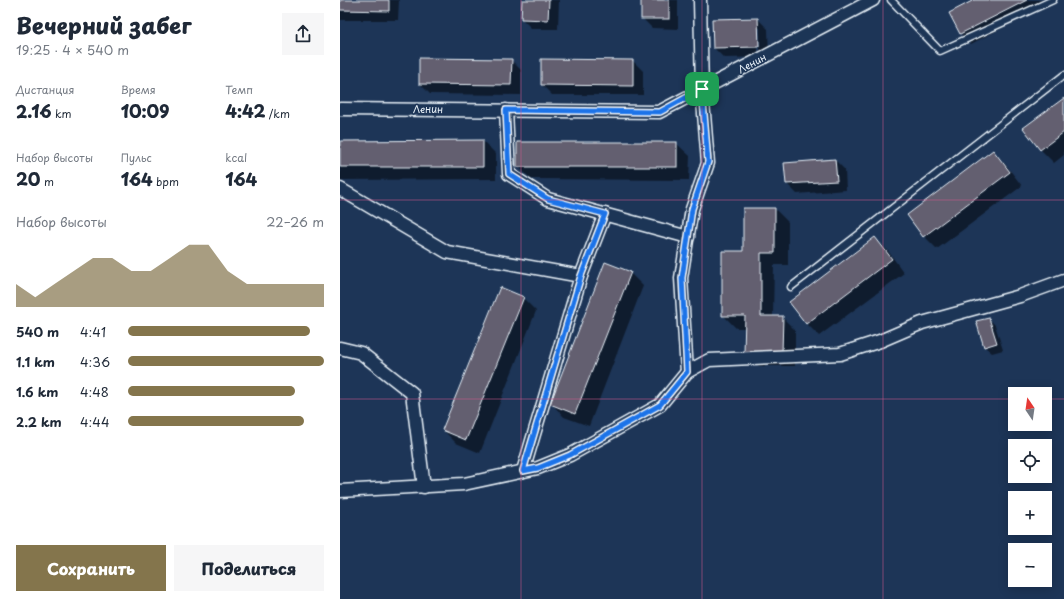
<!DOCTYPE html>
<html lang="ru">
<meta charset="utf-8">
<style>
:root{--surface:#fff;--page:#f6f6f7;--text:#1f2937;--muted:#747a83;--accent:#84754c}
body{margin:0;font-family:"Playpen Sans",sans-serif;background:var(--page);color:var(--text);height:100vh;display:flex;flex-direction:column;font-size:15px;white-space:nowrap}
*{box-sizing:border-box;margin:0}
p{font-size:13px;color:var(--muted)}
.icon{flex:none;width:22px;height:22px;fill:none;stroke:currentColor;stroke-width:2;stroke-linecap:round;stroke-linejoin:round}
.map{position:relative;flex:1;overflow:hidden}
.drawer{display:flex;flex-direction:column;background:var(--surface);width:340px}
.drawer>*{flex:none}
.needle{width:26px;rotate:347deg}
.fabs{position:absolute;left:668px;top:387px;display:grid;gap:8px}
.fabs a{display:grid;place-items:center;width:44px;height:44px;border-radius:0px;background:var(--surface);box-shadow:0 2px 10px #0003;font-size:20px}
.pin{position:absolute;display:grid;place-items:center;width:34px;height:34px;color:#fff;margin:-17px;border-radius:8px;box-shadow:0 2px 6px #0006}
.round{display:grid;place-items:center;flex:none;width:42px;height:42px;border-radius:0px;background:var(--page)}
.summary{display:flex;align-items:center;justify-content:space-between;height:68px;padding:0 16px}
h1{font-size:22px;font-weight:800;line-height:30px}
.stats{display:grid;grid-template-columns:repeat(3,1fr);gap:6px;height:68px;padding:4px 16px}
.stats div{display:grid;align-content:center}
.stats b{font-size:17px;font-weight:800}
.stats small{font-size:11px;font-weight:400}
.stats p{font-size:11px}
.chart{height:112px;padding:8px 16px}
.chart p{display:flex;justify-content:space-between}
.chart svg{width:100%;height:72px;margin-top:4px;fill:var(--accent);opacity:.7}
.primary-button{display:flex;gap:8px;margin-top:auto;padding:8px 16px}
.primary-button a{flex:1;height:46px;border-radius:0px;background:var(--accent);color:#fff;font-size:16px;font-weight:800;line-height:46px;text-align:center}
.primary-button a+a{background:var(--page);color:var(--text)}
ul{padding:0 16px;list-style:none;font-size:13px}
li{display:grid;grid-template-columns:64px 48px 1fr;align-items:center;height:30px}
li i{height:10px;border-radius:5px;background:var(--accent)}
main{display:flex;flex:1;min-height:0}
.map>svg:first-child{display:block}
.shadow{fill:#0007;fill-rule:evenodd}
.building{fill:#635e70;stroke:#e8f1f8}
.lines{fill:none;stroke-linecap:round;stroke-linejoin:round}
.service-casing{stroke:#e8f1f8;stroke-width:9}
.minor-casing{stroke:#e8f1f8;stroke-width:15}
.service{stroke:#1d3557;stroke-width:6}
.minor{stroke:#1d3557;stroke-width:12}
.route-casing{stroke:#fff;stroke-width:8}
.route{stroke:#1a73e8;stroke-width:5}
.grid{fill:none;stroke:#cd598a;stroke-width:1;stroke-opacity:0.55}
.labels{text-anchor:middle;stroke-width:3;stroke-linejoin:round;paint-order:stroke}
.street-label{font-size:10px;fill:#e8f1f8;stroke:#1d3557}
</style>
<main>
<section class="drawer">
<div class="summary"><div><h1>Вечерний забег</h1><p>19:25 · 4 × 540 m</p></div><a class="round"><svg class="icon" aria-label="share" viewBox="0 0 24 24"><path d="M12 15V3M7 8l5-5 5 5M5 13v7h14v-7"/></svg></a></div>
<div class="stats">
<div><p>Дистанция</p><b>2.16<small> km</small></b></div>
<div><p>Время</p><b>10:09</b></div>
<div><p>Темп</p><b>4:42<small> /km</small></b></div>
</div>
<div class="stats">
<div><p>Набор высоты</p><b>20<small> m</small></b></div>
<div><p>Пульс</p><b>164<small> bpm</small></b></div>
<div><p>kcal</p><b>164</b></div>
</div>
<div class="chart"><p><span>Набор высоты</span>22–26 m</p>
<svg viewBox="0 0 160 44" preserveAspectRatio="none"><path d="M0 44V30L10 38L20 30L30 22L40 14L50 14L60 22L70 22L80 14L90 6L100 6L110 22L120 30L130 30L140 30L150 30L160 30V44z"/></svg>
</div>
<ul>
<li><b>540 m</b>4:41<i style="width:93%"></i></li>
<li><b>1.1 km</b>4:36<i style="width:100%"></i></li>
<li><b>1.6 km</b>4:48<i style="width:85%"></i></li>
<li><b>2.2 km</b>4:44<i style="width:90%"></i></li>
</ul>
<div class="primary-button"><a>Сохранить</a><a>Поделиться</a></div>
</section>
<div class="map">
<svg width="724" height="599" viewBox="0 0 724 599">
<rect width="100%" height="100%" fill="#1d3557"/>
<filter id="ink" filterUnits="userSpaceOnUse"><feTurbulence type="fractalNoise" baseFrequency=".025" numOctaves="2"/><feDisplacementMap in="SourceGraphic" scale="8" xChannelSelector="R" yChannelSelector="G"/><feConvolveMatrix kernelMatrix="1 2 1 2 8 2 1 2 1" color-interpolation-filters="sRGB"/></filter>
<g filter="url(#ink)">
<g class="shadow">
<path d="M0,0H59L58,20H0Z"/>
<path d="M183,0H219L218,29H192L182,19Z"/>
<path d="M302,0H338V29L312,28L302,18Z"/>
<path d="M637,0H716L631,44L621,34L611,14Z"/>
<path d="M418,19L428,29L429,57L384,58L374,48L373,20ZM418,28H420V52H418Z"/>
<path d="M80,59L171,60L181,70V95L90,94L80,84Z"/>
<path d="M293,61L303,71V95H212L202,85Z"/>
<path d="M724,99V155L714,163L701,150L685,128Z"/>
<path d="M143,141L156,154V179L0,180V142Z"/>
<path d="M336,143L350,156L349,180L191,179L178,166Z"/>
<path d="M653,152L666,165L682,186L597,249L584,236L568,215Z"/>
<path d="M495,160L505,170L506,190L457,194L447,184Z"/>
<path d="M435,209L448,222V265H434L433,317H442L455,330V366H419L405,353L406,328H396L383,315L404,252Z"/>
<path d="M535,238L548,251L564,273L479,336L466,323Z"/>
<path d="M290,273L303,286L249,426L224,417L211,403Z"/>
<path d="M183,298L196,311L140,453L116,443L103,430Z"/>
<path d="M649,319L655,325L663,350L652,353L645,347L638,322Z"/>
</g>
<g class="building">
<path d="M0,0H49V11L0,10Z"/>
<path d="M182,0H209L208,20L181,19Z"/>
<rect x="301" y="0" width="28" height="19"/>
<path d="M634,0H687L620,34L609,13Z"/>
<path d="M418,18L419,47L373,48L372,19Z"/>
<path d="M79,58L172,59L171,85L79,84Z"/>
<path d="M201,59L293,60V86L201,85Z"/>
<path d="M724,98V132L700,150L683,128Z"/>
<path d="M143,140V167H0V141Z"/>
<rect x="177" y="142" width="160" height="25"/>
<path d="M653,150L670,172L583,237L567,215Z"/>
<path d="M495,159L497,181L446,184L444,163Z"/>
<path d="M403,208H435V253H421V316H443L442,353H404L405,316H382V251H403Z"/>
<path d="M535,237L552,259L466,324L449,302Z"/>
<path d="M265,262L291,272L235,414L210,404Z"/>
<path d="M160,287L184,297L126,440L102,430Z"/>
<path d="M649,318L657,343L644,347L636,321Z"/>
</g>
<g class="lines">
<defs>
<g id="service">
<path d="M551,0L600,51L713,0"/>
<path d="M451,287L724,75"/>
</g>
<g id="minor">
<path d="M0,109L319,112L533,0"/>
<path d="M166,110L169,174L208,199L348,237"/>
<path d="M0,189L107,252L241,276L183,471"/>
<path d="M241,276L265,214"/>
<path d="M0,348L21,353L72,393L84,487"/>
<path d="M347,372L341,278L352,209L368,163L362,89L360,0"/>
<path d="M0,491L124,484L198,468L230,455L320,405L347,372L369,360L500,354L540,341L582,323L680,296L724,280"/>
</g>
</defs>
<use href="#service" class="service-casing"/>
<use href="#minor" class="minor-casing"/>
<use href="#service" class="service"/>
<use href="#minor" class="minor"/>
</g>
</g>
<g class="lines" filter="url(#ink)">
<defs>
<path id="route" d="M362,89L368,162L352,209L342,278L347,372L320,405L230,455L198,468L183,471L241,276L265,214L208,199L169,174L166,110L320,112Z"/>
</defs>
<use href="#route" class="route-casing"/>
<use href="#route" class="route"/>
</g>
<path class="grid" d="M181,0V599M362,0V599M543,0V599M0,200H724M0,399H675M705,399H724"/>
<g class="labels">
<g class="street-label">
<text transform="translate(412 63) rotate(-28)" y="4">Ленин</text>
<text x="88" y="113">Ленин</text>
</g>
</g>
</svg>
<div class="fabs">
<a><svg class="needle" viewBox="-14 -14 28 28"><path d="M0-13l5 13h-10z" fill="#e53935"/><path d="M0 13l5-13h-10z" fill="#747a83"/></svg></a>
<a><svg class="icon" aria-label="locate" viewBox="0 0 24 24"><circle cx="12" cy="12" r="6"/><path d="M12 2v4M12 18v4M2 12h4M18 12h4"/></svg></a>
<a>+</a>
<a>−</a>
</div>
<div class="pin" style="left:362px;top:89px;background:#1e9e55"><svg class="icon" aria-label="arrive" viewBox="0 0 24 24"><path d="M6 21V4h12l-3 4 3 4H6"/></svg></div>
</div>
</main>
